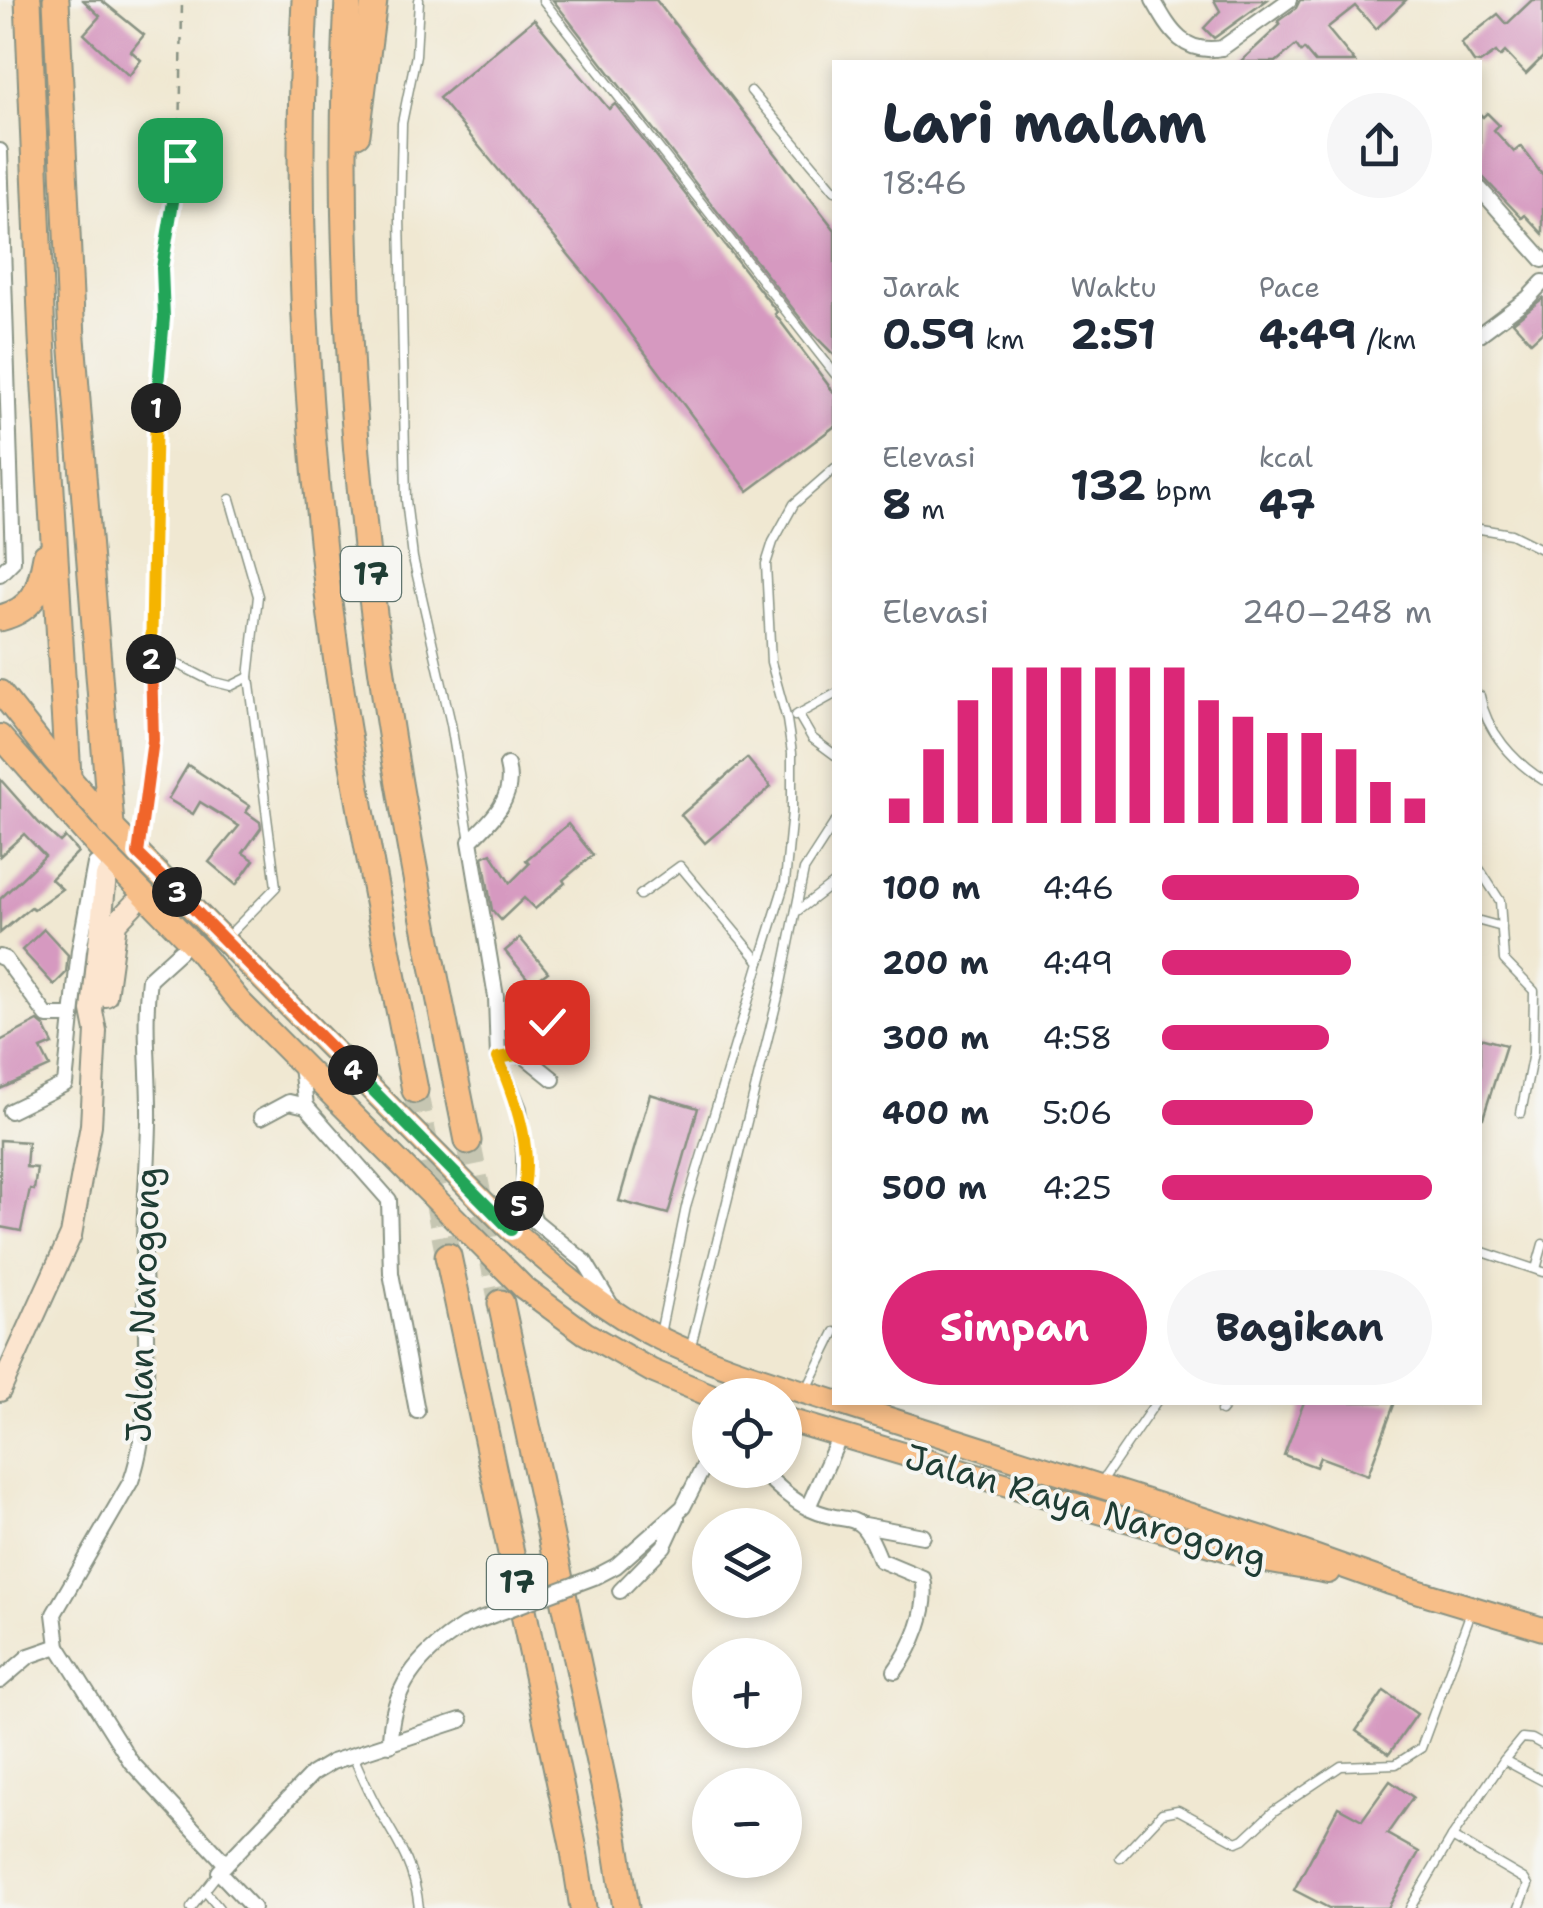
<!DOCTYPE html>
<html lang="id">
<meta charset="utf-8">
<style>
:root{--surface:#fff;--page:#f6f6f7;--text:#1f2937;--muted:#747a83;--accent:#db2777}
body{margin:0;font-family:"Shantell Sans",sans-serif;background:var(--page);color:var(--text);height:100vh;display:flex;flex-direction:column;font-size:38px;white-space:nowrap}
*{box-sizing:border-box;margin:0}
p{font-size:32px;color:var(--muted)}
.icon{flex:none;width:55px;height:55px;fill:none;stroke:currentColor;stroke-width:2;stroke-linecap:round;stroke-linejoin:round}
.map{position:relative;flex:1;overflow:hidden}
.side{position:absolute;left:832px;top:60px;width:650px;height:1345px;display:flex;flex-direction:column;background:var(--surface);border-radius:0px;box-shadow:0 5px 15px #0003}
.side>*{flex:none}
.tools{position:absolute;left:692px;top:1378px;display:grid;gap:20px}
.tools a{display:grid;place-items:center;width:110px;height:110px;border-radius:50%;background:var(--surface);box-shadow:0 5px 15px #0003;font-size:50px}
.pin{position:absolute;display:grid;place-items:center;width:85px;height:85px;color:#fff;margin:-42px;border-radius:20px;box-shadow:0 5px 15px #0006}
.km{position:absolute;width:50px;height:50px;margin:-25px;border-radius:50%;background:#222;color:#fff;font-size:28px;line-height:50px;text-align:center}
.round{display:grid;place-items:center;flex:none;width:105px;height:105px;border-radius:52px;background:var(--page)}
.head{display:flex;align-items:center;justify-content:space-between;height:170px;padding:0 50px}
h1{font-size:55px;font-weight:700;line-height:75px}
.stats{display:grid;grid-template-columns:repeat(3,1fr);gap:15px;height:170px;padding:10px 50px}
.stats div{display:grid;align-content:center}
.stats b{font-size:42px;font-weight:700}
.stats small{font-size:28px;font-weight:400}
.stats p{font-size:28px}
.chart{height:280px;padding:20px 50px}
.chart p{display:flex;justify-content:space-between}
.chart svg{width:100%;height:180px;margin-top:10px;stroke:var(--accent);stroke-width:6}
.button{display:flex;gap:20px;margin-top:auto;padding:20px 50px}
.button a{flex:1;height:115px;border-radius:60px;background:var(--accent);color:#fff;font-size:40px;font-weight:700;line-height:115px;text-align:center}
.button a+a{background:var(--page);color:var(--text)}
ul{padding:0 50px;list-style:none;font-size:32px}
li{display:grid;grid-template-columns:160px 120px 1fr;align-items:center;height:75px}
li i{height:25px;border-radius:12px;background:var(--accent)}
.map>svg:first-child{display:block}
.building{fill:#d699c0}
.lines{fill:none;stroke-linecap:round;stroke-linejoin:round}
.highway-tunnel{stroke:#c6c6b2;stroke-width:25;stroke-dasharray:25 12;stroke-linecap:butt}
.lane-casing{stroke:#889283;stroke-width:11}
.street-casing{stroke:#889283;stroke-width:18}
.secondary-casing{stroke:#889283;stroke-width:24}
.primary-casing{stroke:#889283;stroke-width:26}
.highway-casing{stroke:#889283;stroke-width:29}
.path{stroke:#889283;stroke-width:2.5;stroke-dasharray:8 8;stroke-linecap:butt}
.lane{stroke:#fff;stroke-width:8}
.street{stroke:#fff;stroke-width:14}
.secondary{stroke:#fce5cf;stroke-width:20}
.primary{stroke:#f7be88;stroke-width:22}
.highway{stroke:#f7be88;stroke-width:25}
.street-bridge-casing{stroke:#889283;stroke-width:18;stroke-linecap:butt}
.street-bridge{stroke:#fff;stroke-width:14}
.split-1-casing{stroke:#fff;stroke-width:20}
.split-2-casing{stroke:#fff;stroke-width:20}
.split-3-casing{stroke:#fff;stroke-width:20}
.split-4-casing{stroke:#fff;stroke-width:20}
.split-5-casing{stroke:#fff;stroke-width:20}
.split-6-casing{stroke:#fff;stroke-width:20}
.split-1{stroke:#22a559;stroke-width:12}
.split-2{stroke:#f5b400;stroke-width:12}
.split-3{stroke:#f0652b;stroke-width:12}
.split-4{stroke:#f0652b;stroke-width:12}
.split-5{stroke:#22a559;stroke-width:12}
.split-6{stroke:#f5b400;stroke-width:12}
.labels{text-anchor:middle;stroke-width:8;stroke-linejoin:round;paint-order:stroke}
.shield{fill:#f6f6f2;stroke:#60746d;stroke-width:2.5}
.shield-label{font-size:32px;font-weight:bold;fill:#1f3d34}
.street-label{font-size:35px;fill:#1f3d34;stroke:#f6f6f2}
</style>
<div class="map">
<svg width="1543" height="1908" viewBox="0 0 1543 1908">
<rect width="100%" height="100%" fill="#f6f6f2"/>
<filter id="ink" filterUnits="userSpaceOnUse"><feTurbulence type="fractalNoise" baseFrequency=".01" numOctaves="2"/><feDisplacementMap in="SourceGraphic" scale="20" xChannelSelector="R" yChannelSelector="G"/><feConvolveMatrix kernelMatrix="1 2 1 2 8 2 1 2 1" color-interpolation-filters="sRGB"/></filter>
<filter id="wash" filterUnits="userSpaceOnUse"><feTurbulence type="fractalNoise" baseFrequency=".0048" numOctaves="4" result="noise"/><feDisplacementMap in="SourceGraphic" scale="40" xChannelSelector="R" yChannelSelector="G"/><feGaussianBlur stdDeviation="2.25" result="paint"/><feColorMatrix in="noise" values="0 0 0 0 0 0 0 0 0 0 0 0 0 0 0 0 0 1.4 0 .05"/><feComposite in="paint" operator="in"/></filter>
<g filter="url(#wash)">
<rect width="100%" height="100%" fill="#f0e8d2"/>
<g id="blocks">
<g class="building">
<path d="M83,0H101L144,35L131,51L141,60L129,76L84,34L100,16Z"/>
<path d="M553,0H656L835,230V356L811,332Z"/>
<path d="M1214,0H1267L1214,38L1204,28L1220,11Z"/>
<path d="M1300,0H1406L1376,29L1355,6L1327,28L1355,62H1315L1304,49L1301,52L1296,45L1276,62H1240L1280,25L1278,21L1296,8Z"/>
<path d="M1532,0H1543V57L1526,74L1505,52L1500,57L1496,52L1480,63L1474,62L1461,43L1498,14L1507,24Z"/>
<path d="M534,19L609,109L615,104L777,312L775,314L835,394V426L748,491L602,295L439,98Z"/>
<path d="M1487,113L1499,125L1494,130L1514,152L1521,146L1543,176V234L1525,215L1522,218L1480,174V114L1483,117Z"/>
<path d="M1543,298V331L1531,342L1513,322Z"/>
<path d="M747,758L771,787L705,843L681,815Z"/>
<path d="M188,765L250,806L246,812L260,822L261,828L243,853L254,860L236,885L209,862L239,826L200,802L193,814L168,799Z"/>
<path d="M0,779L39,823L60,842L65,837L78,852L51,879L62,889L34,909L31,907L0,933V899L45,856L24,834L0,856Z"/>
<path d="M568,824L593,855L563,880L565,883L535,909L524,898L501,920L492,910L483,857L491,853L510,883L529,864L526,860Z"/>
<path d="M44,929L68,955L66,973L54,985L22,950Z"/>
<path d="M520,938L548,972L532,984L505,951Z"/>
<path d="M38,1021L44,1026L53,1044L41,1049L50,1067L0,1089V1041Z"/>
<path d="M1480,1038L1506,1045L1483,1118H1480Z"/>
<path d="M650,1094L698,1108L668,1214L619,1201Z"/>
<path d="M0,1140L28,1142L26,1167L37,1168L34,1190L30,1189L21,1231L0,1227Z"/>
<path d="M1304,1402H1395L1368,1475L1320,1457L1316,1467L1284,1455Z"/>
<path d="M1384,1691L1417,1714L1389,1754L1356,1731Z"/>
<path d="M1390,1781L1413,1797L1387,1834L1419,1852L1388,1908H1329L1294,1890L1338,1807L1362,1820Z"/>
</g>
</g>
</g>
<g filter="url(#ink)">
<use href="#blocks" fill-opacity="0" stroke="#889283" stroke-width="2.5"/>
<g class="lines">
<g class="highway-tunnel">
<path d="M415,1090L448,1256"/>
<path d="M468,1141L501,1303"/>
</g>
<defs>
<g id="lane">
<path d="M419,0L416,55L402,123L400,217L406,500L413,558L451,724L470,841"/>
<path d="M543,0L835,374"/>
<path d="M751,91L835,191"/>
<path d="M1480,529L1511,534L1543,550"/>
<path d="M152,651L211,681L231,686L249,677"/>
<path d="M1480,696C1486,731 1514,762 1543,780"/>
<path d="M798,714L812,738L835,755"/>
<path d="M795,716L835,694"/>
<path d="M1480,870L1500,901L1504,960L1534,991L1533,1053L1521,1113"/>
<path d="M640,895L680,866L760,962L686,1207L660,1334"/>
<path d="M796,912L835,882"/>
<path d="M1480,921L1502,927"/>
<path d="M227,937L276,887L249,677L258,596L230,499"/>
<path d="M760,962L785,882L792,812V753L787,720L771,662L766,564L773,542L794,504L835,468"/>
<path d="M1480,1251L1543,1272"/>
<path d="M1536,1269L1543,1244"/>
<path d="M690,1350L779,993L804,870L835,822"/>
<path d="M806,1391L835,1332"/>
<path d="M1221,1411L1228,1402"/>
<path d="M1102,1481L1156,1402"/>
<path d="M352,1754C361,1773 369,1794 380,1812C400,1845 415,1869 419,1908"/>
<path d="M1504,1760L1522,1738L1532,1739L1543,1745"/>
<path d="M1120,1858L1162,1813L1178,1810L1237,1842L1244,1839L1274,1811L1341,1766L1396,1764L1421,1748L1471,1612"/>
<path d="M205,1891L219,1908"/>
<path d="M191,1908L219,1872"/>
<path d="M1410,1908L1452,1837"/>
<path d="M1519,1908L1528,1885L1524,1879L1452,1837L1504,1760L1543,1781"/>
</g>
<g id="street">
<path d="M1153,0C1170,30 1183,55 1222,48L1289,0"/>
<path d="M0,151L13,561L0,574"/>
<path d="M1480,189L1543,260"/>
<path d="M1480,334L1528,298L1543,282"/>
<path d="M507,765C516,798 492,820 470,841L496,997L498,1058L519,1109L524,1152V1194L511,1230"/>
<path d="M180,951L149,979C143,1027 150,1075 149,1123C148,1172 143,1220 144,1268C146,1330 152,1424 131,1481L54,1614L58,1646L131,1762L226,1864L312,1774L332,1762L461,1720"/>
<path d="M0,957L5,959L47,1016H72"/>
<path d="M522,1054L553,1079"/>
<path d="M498,1058L522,1054L547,1022"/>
<path d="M301,1067L306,1106L389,1200L391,1273L417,1411"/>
<path d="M10,1111L65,1084L79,950L95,864"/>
<path d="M261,1117L289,1102L306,1106"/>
<path d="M524,1194L535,1221L585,1262L611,1305"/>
<path d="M743,1395L750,1375"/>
<path d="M760,1470C775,1484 791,1500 810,1509C854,1529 858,1503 880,1560L923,1578C930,1609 913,1647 895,1671"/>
<path d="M808,1507L840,1436"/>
<path d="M864,1525L923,1536"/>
<path d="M597,1576L616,1566L683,1507L710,1454"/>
<path d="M620,1591L664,1546L677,1518"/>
<path d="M0,1681L29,1656L58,1646"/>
<path d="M390,1745C390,1689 418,1655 464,1626"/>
<path d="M226,1864L219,1872L253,1908"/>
</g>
<g id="secondary">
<path d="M106,996L116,923L134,904"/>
<path d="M0,1391L71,1235L91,1125L96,1031L92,1011L106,876"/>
</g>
<g id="primary">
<path d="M0,692L53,759L116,831L511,1230C557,1270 605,1312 661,1339C716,1366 777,1383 835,1402"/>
<path d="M0,736L98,847L198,950L240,1002L524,1288L585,1333L652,1371L710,1395"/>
<path d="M836,1402L1266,1539L1390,1583L1543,1629"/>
<path d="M785,1419L1265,1561L1328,1572"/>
</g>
<g id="highway">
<path d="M28,0L42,338L68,776"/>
<path d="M56,0L72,338L111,825"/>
<path d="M305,0C293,230 309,482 344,710C364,837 390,963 415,1090"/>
<path d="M348,0C336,233 352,471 386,702C408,849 439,995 468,1141"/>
<path d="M357,134L374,0"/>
<path d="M0,618C36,609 40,588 46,556"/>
<path d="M448,1256L573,1845L583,1908"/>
<path d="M501,1303L615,1837L626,1908"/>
</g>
</defs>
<use href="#lane" class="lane-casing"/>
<use href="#street" class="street-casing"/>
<use href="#secondary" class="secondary-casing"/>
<use href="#primary" class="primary-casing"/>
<use href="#highway" class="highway-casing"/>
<g class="path">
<path d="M152,636L157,368L164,319L162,268L180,160L182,0"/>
<path d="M142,826L153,740L151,664"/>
</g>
<use href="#lane" class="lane"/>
<use href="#street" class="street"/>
<use href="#secondary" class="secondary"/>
<use href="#primary" class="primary"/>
<use href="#highway" class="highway"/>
<defs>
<path id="street-bridge" d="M464,1626L597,1576"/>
</defs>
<use href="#street-bridge" class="street-bridge-casing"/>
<use href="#street-bridge" class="street-bridge"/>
</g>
</g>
<g class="lines" filter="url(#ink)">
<defs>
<path id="split-1" d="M156,408L164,318L162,268L180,160"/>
<path id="split-2" d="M151,659L156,408"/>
<path id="split-3" d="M151,659L153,740L138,854L177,892"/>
<path id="split-4" d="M177,892L353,1070"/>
<path id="split-5" d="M353,1070L511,1230L519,1206"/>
<path id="split-6" d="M519,1206C537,1158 517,1103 498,1058L522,1054L547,1022"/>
</defs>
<use href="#split-1" class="split-1-casing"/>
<use href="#split-2" class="split-2-casing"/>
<use href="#split-3" class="split-3-casing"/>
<use href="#split-4" class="split-4-casing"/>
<use href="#split-5" class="split-5-casing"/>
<use href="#split-6" class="split-6-casing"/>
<use href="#split-1" class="split-1"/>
<use href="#split-2" class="split-2"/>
<use href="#split-3" class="split-3"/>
<use href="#split-4" class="split-4"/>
<use href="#split-5" class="split-5"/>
<use href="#split-6" class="split-6"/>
</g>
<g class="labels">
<g class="shield">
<rect x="341" y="547" width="60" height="54" rx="8"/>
<rect x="487" y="1555" width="60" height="54" rx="8"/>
</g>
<g class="shield-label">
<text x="371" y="585">17</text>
<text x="517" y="1593">17</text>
</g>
<g class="street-label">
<text transform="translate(143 1305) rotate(-88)" y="12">Jalan Narogong</text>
<text transform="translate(1086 1507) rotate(16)" y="12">Jalan Raya Narogong</text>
</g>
</g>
</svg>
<div class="tools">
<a><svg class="icon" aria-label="locate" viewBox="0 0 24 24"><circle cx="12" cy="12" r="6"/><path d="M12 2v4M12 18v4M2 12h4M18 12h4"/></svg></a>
<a><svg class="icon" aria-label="layers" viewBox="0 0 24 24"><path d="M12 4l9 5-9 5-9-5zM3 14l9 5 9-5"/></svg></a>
<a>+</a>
<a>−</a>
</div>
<div class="pin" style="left:180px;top:160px;background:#1e9e55"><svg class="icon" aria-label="arrive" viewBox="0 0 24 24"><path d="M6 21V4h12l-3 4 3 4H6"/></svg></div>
<div class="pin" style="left:547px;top:1022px;background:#d93025"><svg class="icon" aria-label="check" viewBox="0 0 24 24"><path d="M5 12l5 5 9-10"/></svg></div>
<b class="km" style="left:156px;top:408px">1</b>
<b class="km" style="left:151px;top:659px">2</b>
<b class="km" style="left:177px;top:892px">3</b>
<b class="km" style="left:353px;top:1070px">4</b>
<b class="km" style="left:519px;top:1206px">5</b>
<section class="side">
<div class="head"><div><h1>Lari malam</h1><p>18:46</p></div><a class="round"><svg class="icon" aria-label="share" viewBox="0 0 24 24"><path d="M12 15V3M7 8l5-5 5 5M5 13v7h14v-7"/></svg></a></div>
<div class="stats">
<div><p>Jarak</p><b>0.59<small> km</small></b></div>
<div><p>Waktu</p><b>2:51</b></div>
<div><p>Pace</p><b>4:49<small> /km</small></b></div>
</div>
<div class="stats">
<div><p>Elevasi</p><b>8<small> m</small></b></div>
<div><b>132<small> bpm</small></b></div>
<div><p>kcal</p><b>47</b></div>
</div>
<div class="chart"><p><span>Elevasi</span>240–248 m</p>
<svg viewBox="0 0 160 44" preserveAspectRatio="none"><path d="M5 44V38M15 44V26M25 44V14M35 44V6M45 44V6M55 44V6M65 44V6M75 44V6M85 44V6M95 44V14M105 44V18M115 44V22M125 44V22M135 44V26M145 44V34M155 44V38"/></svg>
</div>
<ul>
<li><b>100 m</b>4:46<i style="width:73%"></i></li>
<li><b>200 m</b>4:49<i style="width:70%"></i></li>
<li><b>300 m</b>4:58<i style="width:62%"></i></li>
<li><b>400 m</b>5:06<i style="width:56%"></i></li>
<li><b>500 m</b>4:25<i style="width:100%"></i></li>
</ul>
<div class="button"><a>Simpan</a><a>Bagikan</a></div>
</section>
</div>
